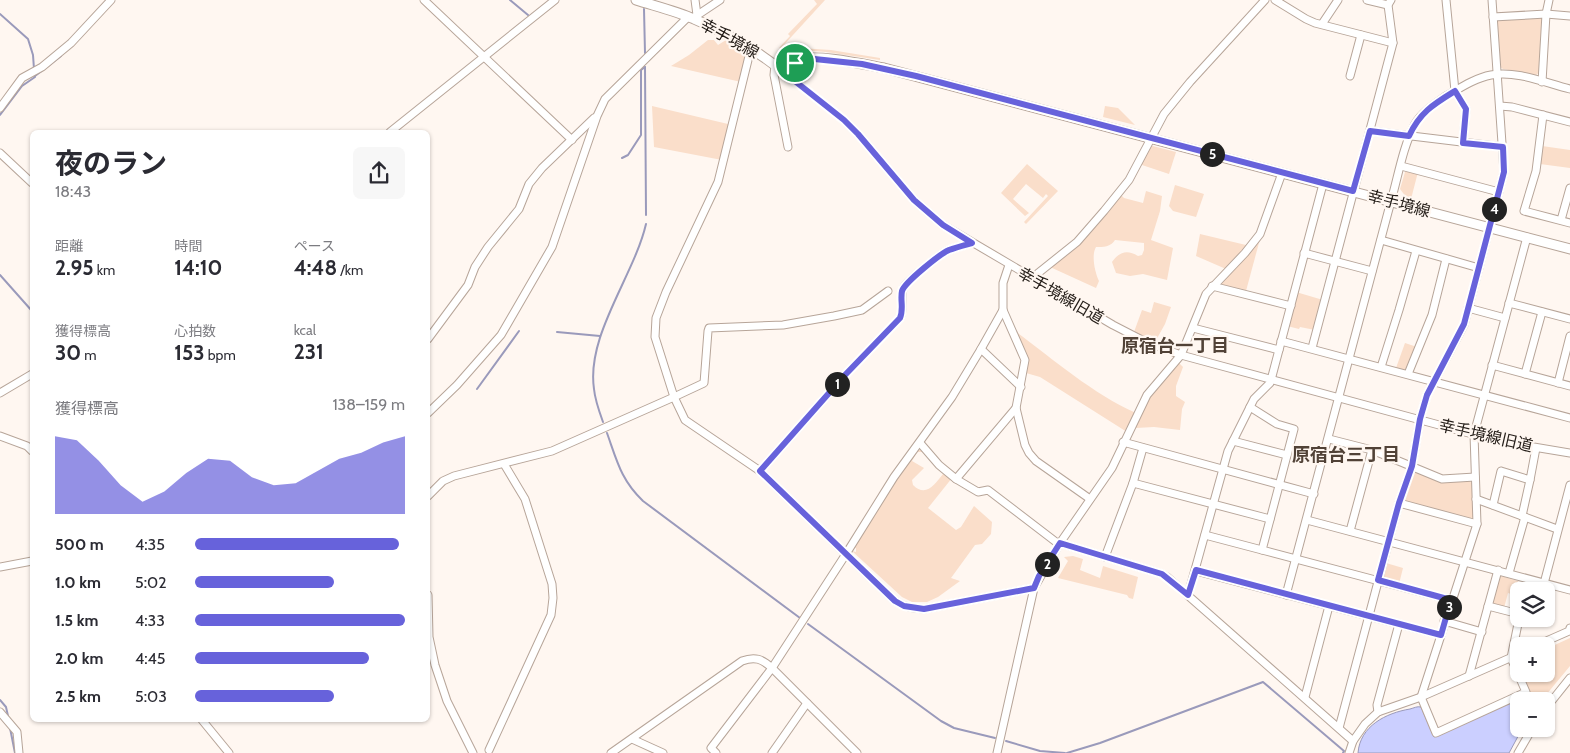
<!DOCTYPE html>
<html lang="ja">
<meta charset="utf-8">
<style>
:root{--surface:#fff;--page:#f7f7f7;--text:#2b2b33;--muted:#7c7c81;--accent:#6762db}
body{margin:0;font-family:Cabin,"Noto Sans JP",sans-serif;background:var(--page);color:var(--text);height:100vh;display:flex;flex-direction:column;font-size:19px;white-space:nowrap}
*{box-sizing:border-box;margin:0}
p{font-size:16px;color:var(--muted)}
.icon{flex:none;width:28px;height:28px;fill:none;stroke:currentColor;stroke-width:2;stroke-linecap:round;stroke-linejoin:round}
.map{position:relative;flex:1;overflow:hidden}
.details{position:absolute;left:30px;top:130px;width:400px;height:592px;display:flex;flex-direction:column;background:var(--surface);border-radius:8px;box-shadow:0 1px 4px #0004}
.details>*{flex:none}
.controls{position:absolute;left:1510px;top:582px;display:grid;gap:10px}
.controls a{display:grid;place-items:center;width:45px;height:45px;border-radius:8px;background:var(--surface);box-shadow:0 1px 4px #0004;font-size:25px}
.pin{position:absolute;display:grid;place-items:center;width:42px;height:42px;color:#fff;margin:-21px;border:2px solid #fff;border-radius:50%;box-shadow:0 1px 5px #0007}
.km{position:absolute;width:25px;height:25px;margin:-12px;border-radius:50%;background:#222;color:#fff;font-size:14px;line-height:25px;text-align:center}
.round{display:grid;place-items:center;flex:none;width:52px;height:52px;border-radius:8px;background:var(--page)}
.summary{display:flex;align-items:center;justify-content:space-between;height:85px;padding:0 25px}
h1{font-size:28px;font-weight:700;line-height:38px}
.figures{display:grid;grid-template-columns:repeat(3,1fr);gap:8px;height:85px;padding:5px 25px}
.figures div{display:grid;align-content:center}
.figures b{font-size:21px;font-weight:700}
.figures small{font-size:14px;font-weight:400}
.figures p{font-size:14px}
.chart{height:140px;padding:10px 25px}
.chart p{display:flex;justify-content:space-between}
.chart svg{width:100%;height:90px;margin-top:5px;fill:var(--accent);opacity:.7}
ul{padding:0 25px;list-style:none;font-size:16px}
li{display:grid;grid-template-columns:80px 60px 1fr;align-items:center;height:38px}
li i{height:12px;border-radius:6px;background:var(--accent)}
.map>svg:first-child{display:block}
.green{fill:#fadeca}
.water{fill:#cbcfff;stroke:#9a9abb}
.lines{fill:none;stroke-linecap:round;stroke-linejoin:round}
.stream{stroke:#9a9abb;stroke-width:2}
.minor-casing{stroke:#b7a599;stroke-width:9}
.major-casing{stroke:#b7a599;stroke-width:11}
.minor{stroke:#fff;stroke-width:7}
.major{stroke:#fff;stroke-width:9}
.route-casing{stroke:#fff;stroke-width:10}
.route{stroke:#6762db;stroke-width:6}
.labels{text-anchor:middle;stroke-width:4.5;stroke-linejoin:round;paint-order:stroke}
.street-label{font-size:16px;fill:#27201b;stroke:#fff7f1}
.neighbourhood-label{font-size:18px;font-weight:bold;fill:#514237;stroke:#fff7f1}
</style>
<div class="map">
<svg width="1570" height="753" viewBox="0 0 1570 753">
<rect width="100%" height="100%" fill="#fff7f1"/>
<g class="green">
<path d="M814,0H825L782,47L831,50L880,58V60L826,52L779,48L790,36L788,34L817,4Z"/>
<path d="M1540,16L1543,19L1540,72L1536,75L1503,69L1500,67L1496,22L1498,20Z"/>
<path d="M708,40H714L718,45L726,40L747,53L741,82L671,66L689,55Z"/>
<path d="M652,106L728,124L731,115L722,160L654,147Z"/>
<path d="M1105,106L1118,108L1135,125L1103,117Z"/>
<path d="M1149,145L1176,152L1169,174L1139,164Z"/>
<path d="M1542,146L1570,150V168L1540,164Z"/>
<path d="M1027,164L1058,191L1026,224L1024,222L1048,196L1046,194L1043,198L1026,184L1013,199L1029,213L1025,216L1001,193Z"/>
<path d="M1408,170L1418,172L1411,199L1406,197L1400,189L1405,172Z"/>
<path d="M1175,185L1204,194L1196,217L1173,211L1169,206Z"/>
<path d="M1146,191L1162,196L1160,211L1151,240L1173,248L1167,280L1143,274L1130,276L1116,273L1112,262C1119,252 1127,249 1138,256L1142,255L1144,250V243L1115,240C1111,247 1103,247 1096,247C1091,255 1095,273 1099,281L1096,288L1050,267L1076,247L1121,195L1124,198L1143,203Z"/>
<path d="M1200,234L1246,245L1247,247L1226,269L1196,256Z"/>
<path d="M1260,239L1246,291L1219,284Z"/>
<path d="M1296,292L1323,300L1315,330L1300,327L1299,329L1287,326Z"/>
<path d="M1154,302L1171,307L1165,324L1155,342L1134,332L1142,310L1151,313Z"/>
<path d="M1015,331C1053,359 1093,394 1136,413L1127,432L1040,377L1026,373C1030,358 1021,344 1015,331Z"/>
<path d="M1405,343L1417,347L1408,370L1405,371L1396,368Z"/>
<path d="M1179,363L1183,367L1176,386V396L1185,402L1182,409L1180,430L1154,427L1136,428L1135,427L1148,397Z"/>
<path d="M922,449L924,452H917L912,461L924,468L912,480L913,485C926,498 935,484 943,474L952,478L928,508L956,530L961,527L974,506L992,522L991,534L982,544L975,545L951,578L960,581L938,597L927,602H912L902,597L852,551L856,552V548L851,549L895,478L916,451Z"/>
<path d="M1416,471L1442,482L1469,481L1472,483L1473,517L1468,520L1405,503L1403,498L1411,473Z"/>
<path d="M1073,556L1083,559L1080,570L1100,578L1103,566L1138,577L1133,599L1129,598L1127,595L1058,578L1068,561L1064,557Z"/>
<path d="M1386,563L1403,568L1399,584L1384,580L1382,577Z"/>
<path d="M1501,576L1518,581L1514,595L1508,593L1504,608L1492,605L1491,603L1498,578Z"/>
<path d="M1570,638V666L1541,701H1538L1530,694L1520,674H1546V649Z"/>
</g>
<path class="water" d="M1530,694L1538,701H1519V729H1522L1509,753H1358C1360,726 1386,713 1410,709C1414,708 1417,706 1421,707L1434,737Z"/>
<g class="lines">
<g class="stream">
<path d="M510,0L528,15"/>
<path d="M644,9L645,53"/>
<path d="M0,14L28,39L33,55L34,69"/>
<path d="M645,67L646,215"/>
<path d="M35,76L61,56"/>
<path d="M0,115L22,86L35,77L34,74"/>
<path d="M622,158L628,155L641,135V70L645,67"/>
<path d="M0,275L32,311"/>
<path d="M557,332L600,336"/>
<path d="M477,389L519,331"/>
<path d="M603,422C599,411 595,400 594,389C586,335 634,276 646,224"/>
<path d="M607,433C617,461 621,480 643,501L800,618"/>
<path d="M808,624L941,721L954,728L995,738"/>
<path d="M0,700L6,707L8,716"/>
<path d="M10,728L15,753"/>
<path d="M1006,741L1040,751L1065,753"/>
<path d="M1067,753L1100,743L1263,682L1344,751L1343,753"/>
</g>
<defs>
<g id="minor">
<path d="M424,0L572,140"/>
<path d="M695,0L697,15"/>
<path d="M1275,0L1306,19L1315,23L1393,43"/>
<path d="M1367,0L1388,5"/>
<path d="M1446,0L1455,91L1466,109L1463,143"/>
<path d="M1493,17L1546,14L1570,16"/>
<path d="M693,18L720,0"/>
<path d="M1322,24L1338,0"/>
<path d="M775,65L774,75L788,147"/>
<path d="M786,74L844,120L858,134L914,200L943,225L1113,325L1146,342L1181,355L1498,441L1570,453"/>
<path d="M1350,76L1361,35"/>
<path d="M1542,82L1546,14L1549,0"/>
<path d="M1500,106L1512,107L1570,122"/>
<path d="M0,108L22,78L42,67L71,43L111,0"/>
<path d="M1543,115L1536,171L1524,211L1570,223"/>
<path d="M1370,131L1503,147"/>
<path d="M390,132L555,0"/>
<path d="M0,153L32,183"/>
<path d="M1401,166L1499,192"/>
<path d="M1282,173L1260,234L1245,253L1206,294L1181,355L1147,395L1112,468L1060,543L1162,574L1167,577L1353,741"/>
<path d="M1561,220L1570,188"/>
<path d="M1381,240L1479,268"/>
<path d="M1304,253L1372,271"/>
<path d="M1009,265L1003,283V310L981,349L952,397L894,477L846,554L895,601C905,607 912,608 924,609L1034,588"/>
<path d="M1032,278L1077,242L1104,211L1129,180L1164,114L1190,82L1265,0"/>
<path d="M1212,286L1291,306"/>
<path d="M1509,303L1570,319"/>
<path d="M1468,308L1505,318"/>
<path d="M1003,310L1025,360L1016,408L1025,445L1029,453L1036,461L1090,499"/>
<path d="M1193,328L1279,350"/>
<path d="M428,339L468,285L475,267L488,247L519,209L529,184L542,168L594,118"/>
<path d="M1281,341L1570,418"/>
<path d="M1312,348L1393,43L1388,5L1391,0"/>
<path d="M981,349L1021,387"/>
<path d="M1492,365L1570,386"/>
<path d="M1381,367L1399,310L1416,251"/>
<path d="M1408,374L1432,315L1446,259"/>
<path d="M1525,374L1542,312"/>
<path d="M1558,383L1570,336"/>
<path d="M0,393L32,374"/>
<path d="M1250,407L1277,424L1294,429L1262,550L1451,600"/>
<path d="M428,413L457,385L501,335L552,247L597,116L605,99L688,17"/>
<path d="M0,436L27,446L32,451"/>
<path d="M1329,439L1372,450L1442,479L1475,477"/>
<path d="M1233,441L1287,455"/>
<path d="M1123,442L1314,494"/>
<path d="M920,443L939,465L956,479L1016,408"/>
<path d="M760,471L845,375L900,318C905,308 899,296 904,287C908,280 941,253 949,250C957,247 965,245 972,243"/>
<path d="M956,479L978,492L988,490L1056,542L1060,543L1034,588L997,753"/>
<path d="M1133,483L1270,519"/>
<path d="M428,496L443,481L454,476L552,451L674,397L704,383L708,331L709,328L783,325L834,316L862,310L888,291"/>
<path d="M1476,499L1557,529"/>
<path d="M1399,503L1477,524"/>
<path d="M1493,505L1501,471L1530,480L1536,448"/>
<path d="M1522,516L1530,480"/>
<path d="M1307,520L1570,590"/>
<path d="M1350,531L1372,450"/>
<path d="M1205,535L1262,550"/>
<path d="M1105,557L1133,483L1143,448"/>
<path d="M0,567L32,561"/>
<path d="M1196,571L1441,635"/>
<path d="M1509,573L1525,517"/>
<path d="M1542,591L1570,485"/>
<path d="M428,595L429,637L435,665L447,701L473,753"/>
<path d="M1188,595L1228,451L1254,399L1270,383L1271,380L1323,184"/>
<path d="M1286,595L1391,201C1398,177 1403,146 1415,124C1422,112 1435,104 1446,96C1460,88 1475,78 1491,75C1516,70 1546,83 1570,89"/>
<path d="M1488,606L1519,614"/>
<path d="M1519,619L1511,658L1526,692L1436,733L1421,697L1477,524L1474,434L1527,237"/>
<path d="M1444,621L1482,632"/>
<path d="M1535,646L1569,631L1570,628"/>
<path d="M1469,676L1498,570"/>
<path d="M1305,697L1329,606"/>
<path d="M1546,708L1570,678"/>
<path d="M0,712L17,732L19,753"/>
<path d="M1378,712L1377,705L1399,624"/>
<path d="M202,720L229,753"/>
<path d="M1339,728L1399,503L1412,466L1420,419L1427,395L1464,325L1504,172L1492,0"/>
<path d="M632,739L663,753"/>
<path d="M489,750L551,615L553,598L552,584L525,499L504,464"/>
<path d="M611,753L742,661C755,656 762,659 772,668L857,753"/>
<path d="M716,753L711,748L772,668L846,554L760,471L685,420L674,397L655,337L656,318L666,292L718,182L751,48"/>
<path d="M772,753L807,703"/>
<path d="M1349,753L1353,741L1365,724L1378,712L1421,697L1519,654"/>
<path d="M1518,753L1532,729"/>
</g>
<path id="major" d="M636,0C655,6 676,11 694,19C728,33 758,51 786,74C790,70 794,63 799,60C814,53 867,65 884,68L1570,249"/>
</defs>
<use href="#minor" class="minor-casing"/>
<use href="#major" class="major-casing"/>
<use href="#minor" class="minor"/>
<use href="#major" class="major"/>
</g>
<g class="lines">
<defs>
<path id="route" d="M805,58L862,64L916,76L1353,191L1370,131L1409,136C1420,112 1434,104 1455,91L1466,109L1463,143L1503,147L1504,172L1464,324L1427,395L1420,419L1412,466L1399,503L1378,580L1451,600L1441,635L1196,570L1188,595L1162,574L1060,543L1039,576L1034,588L924,609L904,606L895,601L760,471L845,375L900,318C904,309 900,300 902,291C905,282 940,254 949,250C957,247 965,245 972,243L943,225L914,200L858,134L844,120L786,74L795,63Z"/>
</defs>
<use href="#route" class="route-casing"/>
<use href="#route" class="route"/>
</g>
<g class="labels">
<g class="street-label">
<text transform="translate(730 38) rotate(29)" y="6">幸手境線</text>
<text transform="translate(1399 203) rotate(15)" y="6">幸手境線</text>
<text transform="translate(1061 295) rotate(30)" y="6">幸手境線旧道</text>
<text transform="translate(1486 435) rotate(13)" y="6">幸手境線旧道</text>
</g>
<g class="neighbourhood-label">
<text x="1175" y="352">原宿台一丁目</text>
<text x="1346" y="461">原宿台三丁目</text>
</g>
</g>
</svg>
<div class="controls">
<a><svg class="icon" aria-label="layers" viewBox="0 0 24 24"><path d="M12 4l9 5-9 5-9-5zM3 14l9 5 9-5"/></svg></a>
<a>+</a>
<a>−</a>
</div>
<div class="pin" style="left:795px;top:63px;background:#1e9e55"><svg class="icon" aria-label="arrive" viewBox="0 0 24 24"><path d="M6 21V4h12l-3 4 3 4H6"/></svg></div>
<b class="km" style="left:837px;top:384px">1</b>
<b class="km" style="left:1047px;top:564px">2</b>
<b class="km" style="left:1449px;top:607px">3</b>
<b class="km" style="left:1494px;top:209px">4</b>
<b class="km" style="left:1212px;top:154px">5</b>
<section class="details">
<div class="summary"><div><h1>夜のラン</h1><p>18:43</p></div><a class="round"><svg class="icon" aria-label="share" viewBox="0 0 24 24"><path d="M12 15V3M7 8l5-5 5 5M5 13v7h14v-7"/></svg></a></div>
<div class="figures">
<div><p>距離</p><b>2.95<small> km</small></b></div>
<div><p>時間</p><b>14:10</b></div>
<div><p>ペース</p><b>4:48<small> /km</small></b></div>
</div>
<div class="figures">
<div><p>獲得標高</p><b>30<small> m</small></b></div>
<div><p>心拍数</p><b>153<small> bpm</small></b></div>
<div><p>kcal</p><b>231</b></div>
</div>
<div class="chart"><p><span>獲得標高</span>138–159 m</p>
<svg viewBox="0 0 160 44" preserveAspectRatio="none"><path d="M0 44V6L10 8L20 18L30 30L40 38L50 33L60 24L70 17L80 18L90 26L100 30L110 29L120 23L130 17L140 14L150 9L160 6V44z"/></svg>
</div>
<ul>
<li><b>500 m</b>4:35<i style="width:97%"></i></li>
<li><b>1.0 km</b>5:02<i style="width:66%"></i></li>
<li><b>1.5 km</b>4:33<i style="width:100%"></i></li>
<li><b>2.0 km</b>4:45<i style="width:83%"></i></li>
<li><b>2.5 km</b>5:03<i style="width:66%"></i></li>
</ul>
</section>
</div>
